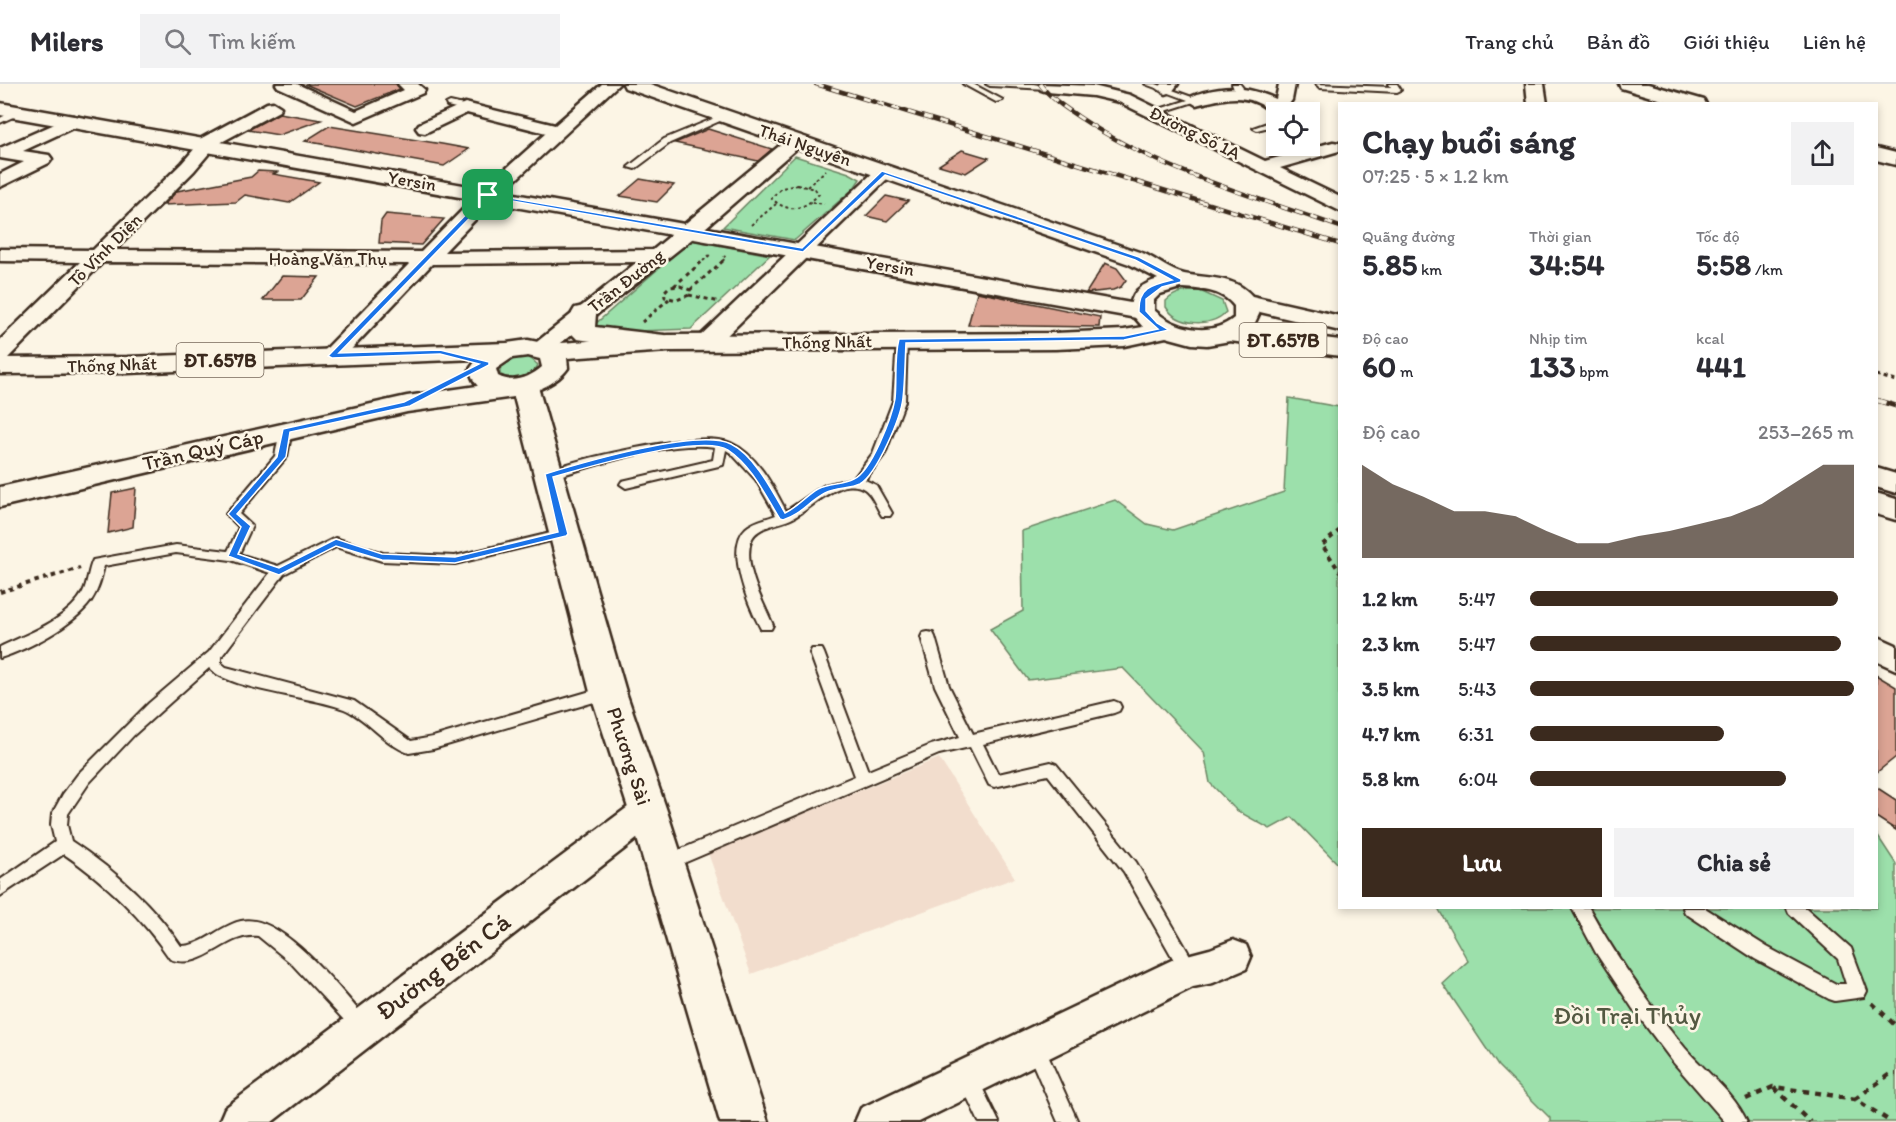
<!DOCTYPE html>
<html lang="vi">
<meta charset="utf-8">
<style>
:root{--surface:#fff;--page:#f2f2f3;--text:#2b2b33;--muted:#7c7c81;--line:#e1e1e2;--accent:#3b2a1e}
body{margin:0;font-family:Itim,sans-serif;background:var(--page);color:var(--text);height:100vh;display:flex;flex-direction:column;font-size:22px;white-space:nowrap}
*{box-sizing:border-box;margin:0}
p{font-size:20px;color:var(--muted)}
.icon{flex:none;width:33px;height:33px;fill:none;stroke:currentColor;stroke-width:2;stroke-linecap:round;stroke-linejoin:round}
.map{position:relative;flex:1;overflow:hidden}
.panel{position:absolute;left:1338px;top:18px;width:540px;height:807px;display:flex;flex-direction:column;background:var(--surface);border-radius:0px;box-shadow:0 3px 9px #0003}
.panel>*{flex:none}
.fabs{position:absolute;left:1266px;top:18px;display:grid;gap:12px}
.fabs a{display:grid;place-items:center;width:54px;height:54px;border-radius:0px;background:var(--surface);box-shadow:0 3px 9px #0003;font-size:30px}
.pin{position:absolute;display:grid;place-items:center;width:51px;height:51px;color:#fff;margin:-26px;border-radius:12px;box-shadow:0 3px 9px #0006}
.round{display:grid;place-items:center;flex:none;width:63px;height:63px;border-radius:0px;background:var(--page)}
.summary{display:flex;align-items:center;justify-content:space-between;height:102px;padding:0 24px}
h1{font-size:33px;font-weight:700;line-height:45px}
.figures{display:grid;grid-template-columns:repeat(3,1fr);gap:9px;height:102px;padding:6px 24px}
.figures div{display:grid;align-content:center}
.figures b{font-size:30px;font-weight:700}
.figures small{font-size:16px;font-weight:400}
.figures p{font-size:16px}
.chart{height:168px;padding:12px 24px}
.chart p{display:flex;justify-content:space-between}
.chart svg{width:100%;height:108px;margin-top:6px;fill:var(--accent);opacity:.7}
.cta{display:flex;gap:12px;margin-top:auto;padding:12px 24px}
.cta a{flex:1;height:69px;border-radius:0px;background:var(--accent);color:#fff;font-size:24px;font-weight:700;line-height:69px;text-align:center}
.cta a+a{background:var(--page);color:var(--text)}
ul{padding:0 24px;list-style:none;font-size:20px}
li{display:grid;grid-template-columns:96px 72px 1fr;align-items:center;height:45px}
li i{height:15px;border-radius:8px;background:var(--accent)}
header{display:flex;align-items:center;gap:36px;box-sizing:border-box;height:84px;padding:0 30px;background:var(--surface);border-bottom:2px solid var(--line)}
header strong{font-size:28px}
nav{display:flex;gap:33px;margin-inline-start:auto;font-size:21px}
.search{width:420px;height:54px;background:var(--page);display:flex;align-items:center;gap:15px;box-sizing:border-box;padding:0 21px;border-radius:0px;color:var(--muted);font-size:22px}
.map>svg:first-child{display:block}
.built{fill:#f2ddcd}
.green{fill:#9ce0ab;stroke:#6c8564;stroke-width:1.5}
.building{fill:#dca494;stroke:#3b2a1e;stroke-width:1.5}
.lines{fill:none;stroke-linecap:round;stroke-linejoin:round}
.service-casing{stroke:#3b2a1e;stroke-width:4}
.minor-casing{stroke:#3b2a1e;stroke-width:5}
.tertiary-casing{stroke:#3b2a1e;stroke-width:5}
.secondary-casing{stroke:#3b2a1e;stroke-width:5}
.primary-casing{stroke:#3b2a1e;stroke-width:5}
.path-far3{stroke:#3b2a1e;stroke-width:2;stroke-dasharray:3 3;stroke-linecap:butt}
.path-far2{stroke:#3b2a1e;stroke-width:3;stroke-dasharray:4 4;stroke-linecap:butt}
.path-far1{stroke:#3b2a1e;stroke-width:4;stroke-dasharray:4.5 4.5;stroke-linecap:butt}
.path{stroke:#3b2a1e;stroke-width:4.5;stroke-dasharray:6 6;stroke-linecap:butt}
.service{fill:#fcf5e5;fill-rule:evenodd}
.minor{fill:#fcf5e5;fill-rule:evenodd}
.tertiary{fill:#fcf5e5;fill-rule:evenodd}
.secondary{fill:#fcf5e5;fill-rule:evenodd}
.primary{fill:#fcf5e5;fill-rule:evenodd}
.rail-far1-casing{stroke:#3b2a1e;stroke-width:4.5}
.rail-casing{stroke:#3b2a1e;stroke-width:5}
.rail-far1{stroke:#fcf5e5;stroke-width:3;stroke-dasharray:8;stroke-linecap:butt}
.rail{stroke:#fcf5e5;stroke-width:4;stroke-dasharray:10;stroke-linecap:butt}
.route{fill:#1a73e8;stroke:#fff;stroke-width:1.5;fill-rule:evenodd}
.labels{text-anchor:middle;stroke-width:5;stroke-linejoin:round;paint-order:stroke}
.far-street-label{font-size:18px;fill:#3b2a1e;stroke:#fcf5e5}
.shield{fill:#fcf5e5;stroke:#75675a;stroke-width:1.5}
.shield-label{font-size:20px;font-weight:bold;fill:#3b2a1e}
.street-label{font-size:21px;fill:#3b2a1e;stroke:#fcf5e5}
.near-street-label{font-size:26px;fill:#3b2a1e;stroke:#fcf5e5}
.near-park-label{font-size:26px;fill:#535841;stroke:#fcf5e5}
</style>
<header>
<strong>Milers</strong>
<div class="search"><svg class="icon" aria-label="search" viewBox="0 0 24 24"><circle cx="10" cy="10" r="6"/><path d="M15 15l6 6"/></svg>Tìm kiếm</div>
<nav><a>Trang chủ</a><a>Bản đồ</a><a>Giới thiệu</a><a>Liên hệ</a></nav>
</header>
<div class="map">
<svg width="1896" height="1038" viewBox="0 0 1896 1038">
<rect width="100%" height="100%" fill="#fcf5e5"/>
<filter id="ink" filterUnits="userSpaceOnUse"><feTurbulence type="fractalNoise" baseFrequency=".0167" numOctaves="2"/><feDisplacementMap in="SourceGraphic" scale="12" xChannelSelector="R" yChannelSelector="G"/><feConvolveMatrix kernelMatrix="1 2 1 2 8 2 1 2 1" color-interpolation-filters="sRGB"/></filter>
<g filter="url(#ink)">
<path class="built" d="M939,674L1015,794L751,890L708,769Z"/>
<g class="green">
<path d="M795,72L849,89L860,95L854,104L795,156L723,143Z"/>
<path d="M691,156L770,171L691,245L585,249Z"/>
<path d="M1200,207L1222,217L1226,228C1211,244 1178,242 1166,223V217C1176,207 1186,207 1200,207Z"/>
<path d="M529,273L538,281C532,295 512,298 500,290V283L515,274Z"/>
<path d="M1289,314L1339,323V781L1292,733L1270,745L1236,726L1210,699L1204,668L1123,584L1028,596L990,545L1023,527L1022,447L1115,416L1147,440L1173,446L1284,408Z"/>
<path d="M1877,751L1896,780V1038H1550V1034L1498,982L1443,900L1468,877L1438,824H1876Z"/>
</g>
<g class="building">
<path d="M305,0H396L400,5L357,22Z"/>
<path d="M279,29L321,36L279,51L248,46Z"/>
<path d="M329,42L442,60L469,65L444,82L305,57Z"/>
<path d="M708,45L772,65L758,77L675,59Z"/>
<path d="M962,66L989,74L966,89L939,81Z"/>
<path d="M258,87L277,88L273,90L319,98L289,119L245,111L236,118L164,121L177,107L251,93Z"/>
<path d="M640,95L674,101L657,118L620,112Z"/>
<path d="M886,112L908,117L887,137L866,132Z"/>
<path d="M386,130L444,135L421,161L379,159L381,137Z"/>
<path d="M1105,179L1117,184L1126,196L1121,203L1113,206L1086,209Z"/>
<path d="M282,192L319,193L301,216H263Z"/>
<path d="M977,208L1100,233L1099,243L968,241Z"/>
<path d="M136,404L133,443L108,449L112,409Z"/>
<path d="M1876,591L1896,603V673L1876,689Z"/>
<path d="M1876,703L1896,716V746L1876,733Z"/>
</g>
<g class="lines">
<defs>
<g id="service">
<path d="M963,0H973L1003,16L996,18Z"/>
<path d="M986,0H1033L1051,3L1047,5L990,2Z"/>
<path d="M1145,0H1156L1200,16L1153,31V27L1188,16Z"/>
<path d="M1232,0H1240L1243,4L1241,8H1235Z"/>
<path d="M1316,0L1391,3L1389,0H1397L1401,6L1397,8L1320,4Z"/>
<path d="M450,18L468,22L469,24L465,26L447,22L446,20Z"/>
<path d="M17,26L24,28L0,39V34Z"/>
<path d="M722,31L729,33L670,59L635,85L628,83L664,55Z"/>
<path d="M1270,38H1273V42L1257,46L1253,44Z"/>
<path d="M902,254L907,257L905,317L885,370L865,396L876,401L892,429L890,432H882C876,423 871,406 860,403C855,401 847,401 842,403C822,410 809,426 791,435C778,441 756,442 751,457C743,483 763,518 773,541L771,545H761C749,523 724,464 746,444C754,437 766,435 776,431L756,396L731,369L726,366L723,381L626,404L620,400L622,397L713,376L715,363C665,356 597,382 548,395L542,391C555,378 666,357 690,356C703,355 718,354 731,359C757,370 774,404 786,427L825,401L854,394L873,369L893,317L897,257Z"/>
<path d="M286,343L292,346L287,373L239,430L252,442L239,470L278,482L335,454L383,469L455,472L563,446L569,450L563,454L455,480L382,477L336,463L284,490L221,573V579L226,583L354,617L411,657L433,653L608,602L613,604L615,608L613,612L608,614L433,665L409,669C385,661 368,635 344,625C311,612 232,607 209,584L134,651L89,699L68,730L67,741L71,757C113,785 152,819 181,862C204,862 219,842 241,837C281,827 343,909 368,937L371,943L368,949L362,952L356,949L291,879L258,852C225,848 204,888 170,875C142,833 105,798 64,770L0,812V796L55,758L51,741L52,730L63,710L78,690L149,619L209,568L270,489L231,476L176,469L104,482C101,495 98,507 91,517C73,542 29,565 0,574V563C27,550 68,536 83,508C88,498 88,486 93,476L176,461L228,467L239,443L226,430L275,372L280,346Z"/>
<path d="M928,548L933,549L935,553L949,602L973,650L1114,617L1119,619L1121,623L1119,627L1114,629L983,660L998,690L1051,678L1056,680L1136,778L1195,880L1198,886L1195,892L1189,894L1183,892L1124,788L1048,691L994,703L989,701L970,663L939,670L672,784L666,786L660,784L658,779L660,774L855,692L810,569L812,565H822L824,569L868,687L931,661L960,653L935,602L921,553L923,549Z"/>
<path d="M1572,824H1589C1616,873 1649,920 1685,964C1705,987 1735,1010 1747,1038H1725L1673,978L1633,925L1596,869Z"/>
<path d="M1683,824H1705L1767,863L1836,900H1846L1838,875L1789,829L1787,824H1806L1851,864L1867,907L1864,913L1835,917L1829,915L1755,875L1685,829Z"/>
<path d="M1034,953L1041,956L1078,1038H1058L1025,962L1027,956Z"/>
<path d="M967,985L974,987L999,1038H979L958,994L960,987Z"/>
</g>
<g id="minor">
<path d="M276,0H297L356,27L404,6L398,0H418L425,6L423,9L356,38L278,3Z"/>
<path d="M602,0H619L495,115L444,168L653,166L789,54H801L804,58L697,151L547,270L539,272L531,270L528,265L637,178L432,180L340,277L332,279L324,277L321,272L324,267L409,180L103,178L8,274L0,276V256L80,178L0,177V165L93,166L182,79L197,62L198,56L267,19L273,18L281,23L279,27L216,61L194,87L115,166L421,168L481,107L546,49L467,29L425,49L419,48L416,44L419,40L465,19L555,41Z"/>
<path d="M1041,0L1093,2L1130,11L1265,77L1333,58L1339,59V67L1280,84L1340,113V127L1119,18L1093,12L1047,8L1041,6L1039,3Z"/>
<path d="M1162,0H1178L1172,8L1166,10L1158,5Z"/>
<path d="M1279,0H1295L1292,16L1287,23L1289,28H1276V32C1250,7 1229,13 1196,21L1188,16C1192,11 1198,10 1205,8C1231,1 1251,4 1276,15Z"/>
<path d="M73,32L79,33L81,37L79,41L23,67L49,71L52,75L49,79L0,103V90L24,78L0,74V64Z"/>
<path d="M884,83L890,84L893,88L890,92L714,264L706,266L698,264L695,259L698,254L878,84Z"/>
<path d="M1876,552L1896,561V586L1876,577Z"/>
<path d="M648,713L660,717L665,727L660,737L272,1038H219L225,1024L636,717Z"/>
<path d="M1233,856L1246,861L1251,873L1246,885L1213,899L1193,903L919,1038H855L861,1024L1176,874L1210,865Z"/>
</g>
<g id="tertiary">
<path d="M1619,0H1648L1704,16L1706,20H1675L1621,4Z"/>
<path d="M0,19L1142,221L1151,223L1154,228L1151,233L1142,235L0,31Z"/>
<path d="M1876,64L1896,69V81L1876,76Z"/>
<path d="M584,222L593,224L596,229L595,243L664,251L673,254L677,259L673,264L664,267L577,255L569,247L572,229L575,224Z"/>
<path d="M525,295L535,297L538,303L626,608L667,727L768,1038H720L629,727L590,608L514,313L407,328L0,423V403L407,312Z"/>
</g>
<path id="secondary" d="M1526,0H1544L1547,20H1528Z"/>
<g id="primary">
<path d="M623,0H650L1145,170C1157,176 1171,187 1184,190C1208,195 1234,191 1252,212L1340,232V247L1260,228L1252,245L1340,256V272L1230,257L1207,261L1192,260L1166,253L1124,262L1055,265L668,267L567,274L568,284C549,312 477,330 470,285L477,275L127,289L0,290V274L127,273L507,259L528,256L548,260L668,251L1055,249L1124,246L1143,243L1130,228C1130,208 1140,201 1158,195L1129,180L625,4ZM1180,204C1199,205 1221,205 1234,222V234C1211,253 1176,246 1154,226V216L1160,210ZM528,272L540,275L542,283C529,294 513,300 498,292L496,285L512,274Z"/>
<path d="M1876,384L1896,390V409L1876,403Z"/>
<path d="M1876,409L1896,415V436L1876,430Z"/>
</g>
</defs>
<use href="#service" class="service-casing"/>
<use href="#minor" class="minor-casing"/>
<use href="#tertiary" class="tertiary-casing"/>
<use href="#secondary" class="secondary-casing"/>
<use href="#primary" class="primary-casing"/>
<g class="path-far3">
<path d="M797,101L815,105L819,110C804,126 788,130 771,114L782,104Z"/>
<path d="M807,103L826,86"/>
<path d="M812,118L824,120"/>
<path d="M751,141L776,120"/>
<path d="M703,177L711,170"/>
<path d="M722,177L726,174L724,172"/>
</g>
<g class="path-far2">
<path d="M674,202L704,176"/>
<path d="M680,202L690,206L689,211L677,216L665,213L664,208L669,203Z"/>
<path d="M690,206L724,176"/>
<path d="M689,211L720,218"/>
<path d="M642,238L669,215"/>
<path d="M1876,291L1896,297"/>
</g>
<g class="path-far1">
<path d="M1340,446L1322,461L1340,488"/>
<path d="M0,508L80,484"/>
</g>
<g class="path">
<path d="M1872,919L1896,942"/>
<path d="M1774,1004L1810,1038"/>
<path d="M1746,1015L1773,1003L1811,1008L1855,1015L1891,1038"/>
<path d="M1855,1015L1890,990H1896"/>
</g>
<use href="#service" class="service"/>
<use href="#minor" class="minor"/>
<use href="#tertiary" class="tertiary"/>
<use href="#secondary" class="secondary"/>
<use href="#primary" class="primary"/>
<defs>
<g id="rail-far1">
<path d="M816,0L1340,160"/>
<path d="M1040,0C1051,15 1067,25 1082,35C1160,87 1253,112 1340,143"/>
</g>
<path id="rail" d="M1876,316L1896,322"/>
</defs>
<use href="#rail-far1" class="rail-far1-casing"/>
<use href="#rail" class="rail-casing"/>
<use href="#rail-far1" class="rail-far1"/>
<use href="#rail" class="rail"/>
</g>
</g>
<path class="route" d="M882,87L1139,173L1181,195V198L1162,203L1146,215V227L1157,239L1169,246L1124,256L906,259C905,277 905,296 903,314C901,333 877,390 860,400C850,405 836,403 825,409C808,418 802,430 783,436L780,435C765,411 752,382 728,366C702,349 584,384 553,393L568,450L566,452L455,479L382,476L336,462L279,491L228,472L241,443L228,430L277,373L283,345L404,318L479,280L440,270L332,274L328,272L486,110L802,164ZM885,91L1135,176L1172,196C1151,201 1138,204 1139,228L1158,245L1124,252L899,255C894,274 897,296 895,315C892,333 871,388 854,395C843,401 830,399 818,405C806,412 798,423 785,429C773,408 754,371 731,360C699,344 581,379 545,390L558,448L455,473L382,470L336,455L279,484L238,470L251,442L237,430L286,373L290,348L410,322L489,281V278L440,266L339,269L490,113L803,168Z"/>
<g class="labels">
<g class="far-street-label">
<text transform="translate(1195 49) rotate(26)" y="6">Đường Số 1A</text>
<text transform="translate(805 61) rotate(19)" y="6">Thái Nguyên</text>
<text transform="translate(412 97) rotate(10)" y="6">Yersin</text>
<text transform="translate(105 166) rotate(-45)" y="6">Tô Vĩnh Diện</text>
<text x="328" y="181">Hoàng Văn Thụ</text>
<text transform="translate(890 182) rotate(10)" y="6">Yersin</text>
<text transform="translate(626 197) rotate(-38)" y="6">Trần Đường</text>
<text transform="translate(827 258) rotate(-1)" y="6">Thống Nhất</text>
<text transform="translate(112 281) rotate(-2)" y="6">Thống Nhất</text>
</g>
<g class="shield">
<rect x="1239.5" y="239" width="87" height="34" rx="4.5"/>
<rect x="176.5" y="259" width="87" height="34" rx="4.5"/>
</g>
<g class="shield-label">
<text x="1283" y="263">ĐT.657B</text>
<text x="220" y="283">ĐT.657B</text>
</g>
<g class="street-label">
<text transform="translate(203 366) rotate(-13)" y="7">Trần Quý Cáp</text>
<text transform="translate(629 672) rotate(72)" y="7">Phương Sài</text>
</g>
<g class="near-street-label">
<text transform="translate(443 882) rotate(-37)" y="9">Đường Bến Cá</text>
</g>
<g class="near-park-label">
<text x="1627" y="940">Đồi Trại Thủy</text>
</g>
</g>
</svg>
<div class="fabs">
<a><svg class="icon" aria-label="locate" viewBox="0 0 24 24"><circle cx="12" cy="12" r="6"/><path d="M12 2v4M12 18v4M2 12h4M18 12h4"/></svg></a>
</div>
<div class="pin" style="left:488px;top:111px;background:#1e9e55"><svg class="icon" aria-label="arrive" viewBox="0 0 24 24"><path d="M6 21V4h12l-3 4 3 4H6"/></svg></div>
<section class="panel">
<div class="summary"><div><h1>Chạy buổi sáng</h1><p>07:25 · 5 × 1.2 km</p></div><a class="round"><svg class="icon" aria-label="share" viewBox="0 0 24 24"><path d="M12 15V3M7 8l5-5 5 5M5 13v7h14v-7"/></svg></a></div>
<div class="figures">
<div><p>Quãng đường</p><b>5.85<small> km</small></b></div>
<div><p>Thời gian</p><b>34:54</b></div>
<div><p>Tốc độ</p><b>5:58<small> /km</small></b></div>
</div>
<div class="figures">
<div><p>Độ cao</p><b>60<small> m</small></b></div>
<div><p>Nhịp tim</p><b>133<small> bpm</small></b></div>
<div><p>kcal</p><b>441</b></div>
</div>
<div class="chart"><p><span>Độ cao</span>253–265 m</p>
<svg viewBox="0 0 160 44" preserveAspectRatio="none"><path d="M0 44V6L10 14L20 19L30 25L40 25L50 27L60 33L70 38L80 38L90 35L100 33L110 30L120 27L130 22L140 14L150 6L160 6V44z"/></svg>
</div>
<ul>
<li><b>1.2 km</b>5:47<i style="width:95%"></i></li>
<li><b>2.3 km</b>5:47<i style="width:96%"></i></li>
<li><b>3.5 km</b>5:43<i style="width:100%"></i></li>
<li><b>4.7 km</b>6:31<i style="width:60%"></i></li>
<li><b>5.8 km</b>6:04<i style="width:79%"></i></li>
</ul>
<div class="cta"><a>Lưu</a><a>Chia sẻ</a></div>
</section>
</div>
